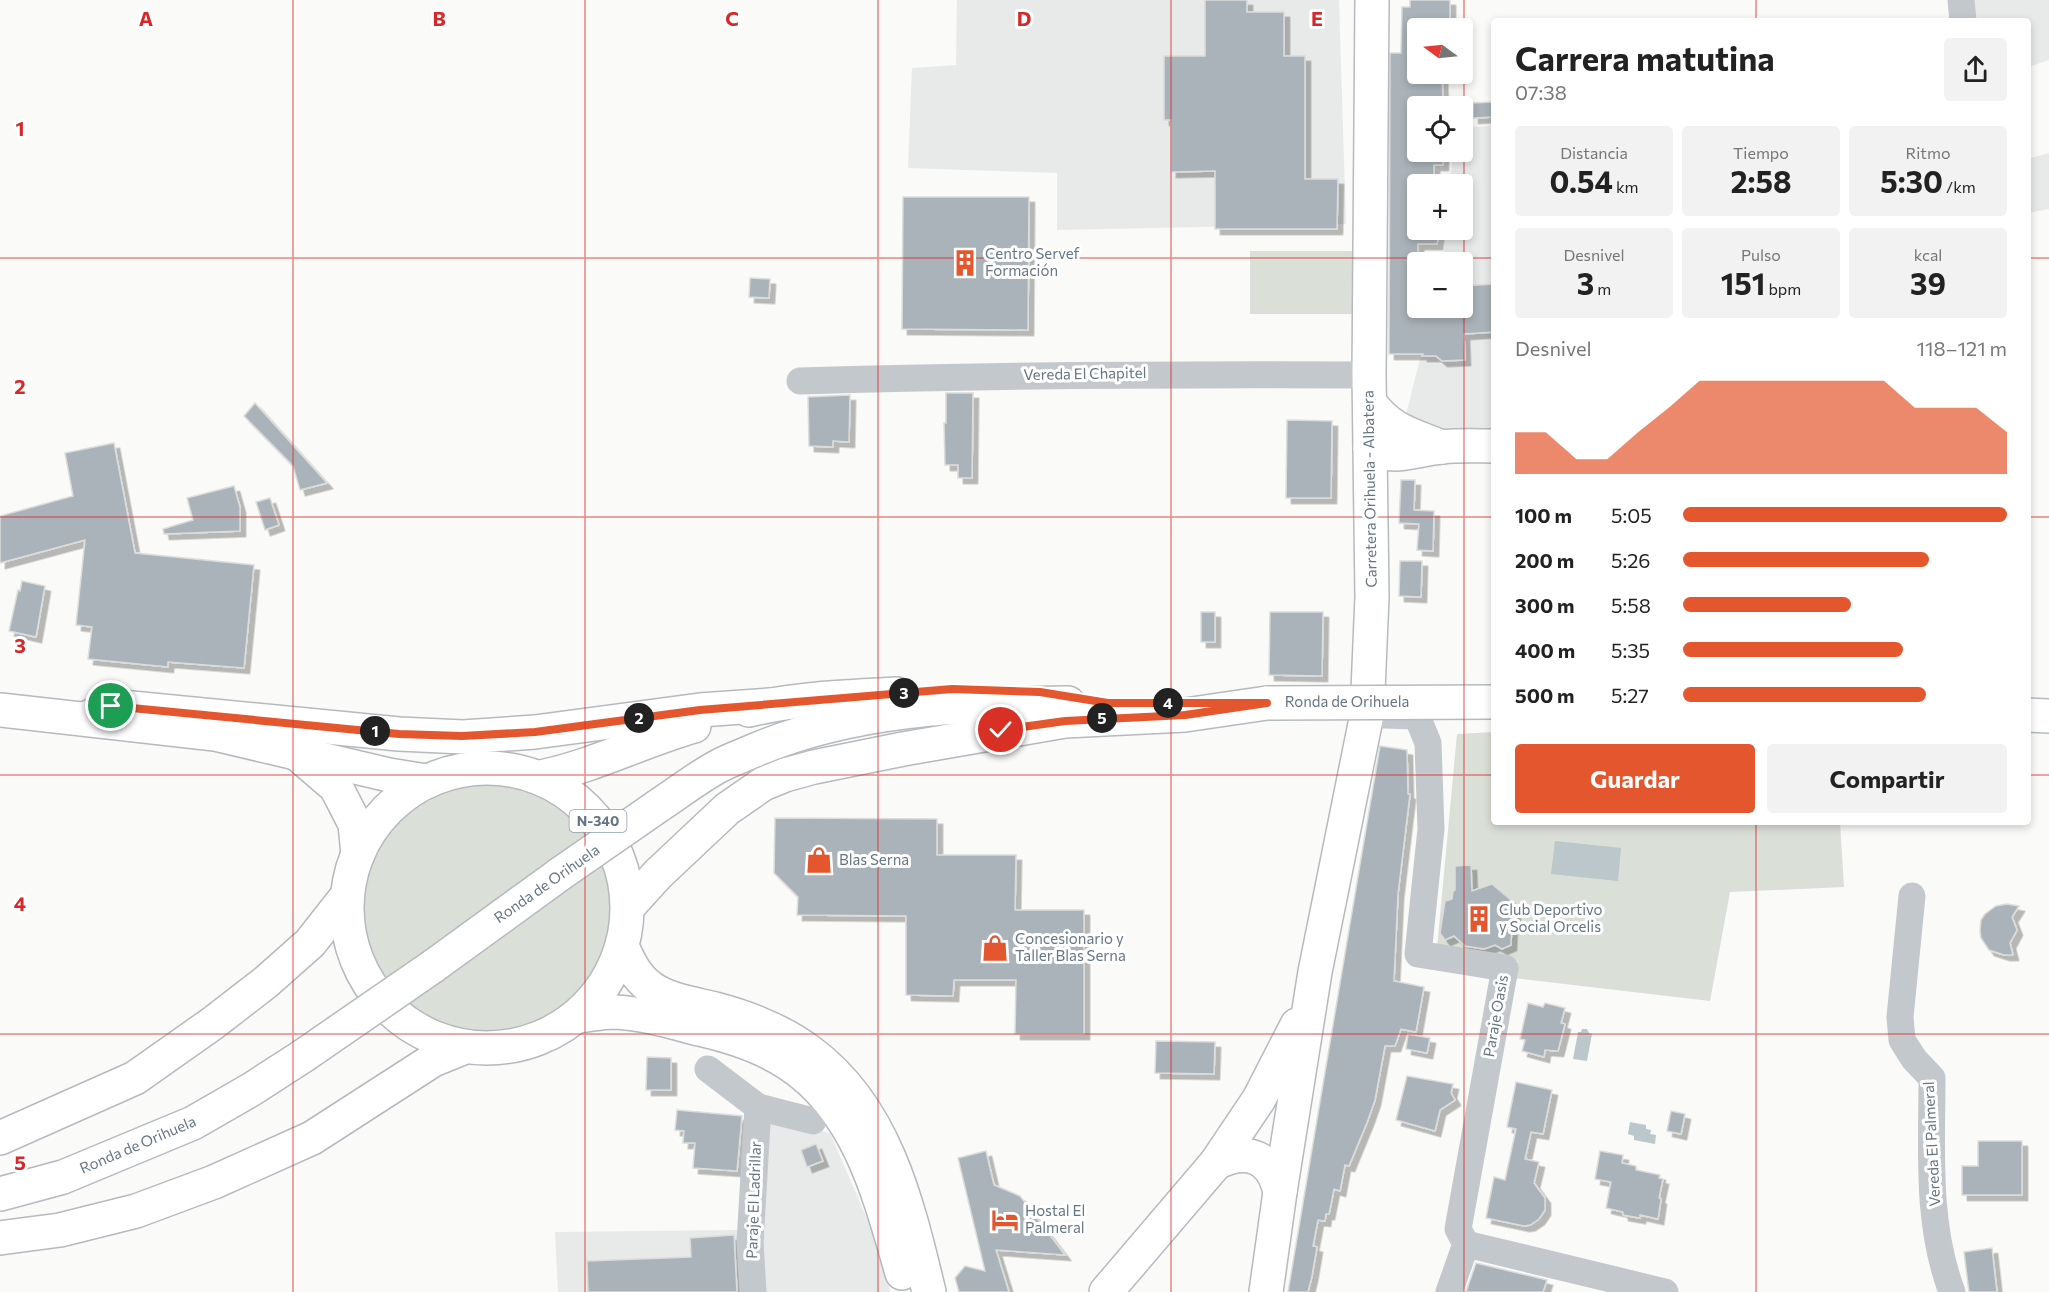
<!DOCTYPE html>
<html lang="es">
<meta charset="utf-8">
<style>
:root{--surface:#fff;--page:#f2f2f2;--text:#222;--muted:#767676;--accent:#e4572e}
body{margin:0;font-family:Commissioner,sans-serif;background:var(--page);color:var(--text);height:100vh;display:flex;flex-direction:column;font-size:22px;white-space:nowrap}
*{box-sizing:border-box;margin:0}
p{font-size:20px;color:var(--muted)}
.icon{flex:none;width:33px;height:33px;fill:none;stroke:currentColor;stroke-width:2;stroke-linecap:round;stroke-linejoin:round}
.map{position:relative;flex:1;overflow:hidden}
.details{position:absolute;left:1491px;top:18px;width:540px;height:807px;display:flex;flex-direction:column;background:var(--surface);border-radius:6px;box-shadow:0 3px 9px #0003}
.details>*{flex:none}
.needle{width:39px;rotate:285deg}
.fabs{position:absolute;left:1407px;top:18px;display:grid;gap:12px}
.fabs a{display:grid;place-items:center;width:66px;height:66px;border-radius:6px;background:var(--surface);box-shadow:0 3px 9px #0003;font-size:30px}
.pin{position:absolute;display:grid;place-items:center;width:51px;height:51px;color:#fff;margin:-26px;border:3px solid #fff;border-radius:50%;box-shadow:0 2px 6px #0007}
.km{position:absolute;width:30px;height:30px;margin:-15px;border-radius:50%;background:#222;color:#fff;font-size:16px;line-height:30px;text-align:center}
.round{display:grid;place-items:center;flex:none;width:63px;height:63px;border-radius:6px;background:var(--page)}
.head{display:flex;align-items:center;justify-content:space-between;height:102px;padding:0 24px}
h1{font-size:33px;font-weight:700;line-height:45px}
.figures{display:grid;grid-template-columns:repeat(3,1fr);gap:9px;height:102px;padding:6px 24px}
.figures div{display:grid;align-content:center;border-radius:6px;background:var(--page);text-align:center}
.figures b{font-size:30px;font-weight:700}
.figures small{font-size:16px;font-weight:400}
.figures p{font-size:16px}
.chart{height:168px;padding:12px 24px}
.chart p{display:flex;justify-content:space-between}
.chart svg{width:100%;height:108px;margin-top:6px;fill:var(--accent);opacity:.7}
.primary-button{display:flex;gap:12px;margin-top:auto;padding:12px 24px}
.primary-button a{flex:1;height:69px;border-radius:6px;background:var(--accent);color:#fff;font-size:24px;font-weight:700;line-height:69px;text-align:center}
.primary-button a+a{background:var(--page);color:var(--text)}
ul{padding:0 24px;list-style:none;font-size:20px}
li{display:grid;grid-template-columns:96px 72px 1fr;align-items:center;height:45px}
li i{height:15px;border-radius:8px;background:var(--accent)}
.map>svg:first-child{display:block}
.built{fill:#e8e9e9}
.green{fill:#dadfd7}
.water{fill:#bbc7cb}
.building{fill:#aab3b9;stroke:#dcdcda;stroke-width:1.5;filter:url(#shadow)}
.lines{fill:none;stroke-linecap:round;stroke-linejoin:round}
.major-casing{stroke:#b5babe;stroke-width:36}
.highway-casing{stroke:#b4b9bd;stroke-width:36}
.minor{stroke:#c3c8cc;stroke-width:27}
.major{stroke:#fff;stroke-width:33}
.highway{stroke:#fff;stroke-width:33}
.major-bridge-casing{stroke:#b5babe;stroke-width:36;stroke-linecap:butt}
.major-bridge{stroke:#fff;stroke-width:33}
.route-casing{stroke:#fff;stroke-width:12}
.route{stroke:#e4572e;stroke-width:8}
.grid{fill:none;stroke:#d62828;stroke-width:1.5;stroke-opacity:0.55}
.labels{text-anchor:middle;stroke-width:6;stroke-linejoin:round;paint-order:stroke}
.shield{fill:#fff;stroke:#939fa8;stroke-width:1.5}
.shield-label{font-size:14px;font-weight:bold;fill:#657683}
.poi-label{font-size:15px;fill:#657683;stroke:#fff;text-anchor:start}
.street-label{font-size:15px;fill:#657683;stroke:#fff}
.grid-label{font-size:20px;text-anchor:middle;font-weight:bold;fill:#d62828;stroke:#fff;stroke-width:6;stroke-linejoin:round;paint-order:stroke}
</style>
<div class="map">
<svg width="2049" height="1292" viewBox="0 0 2049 1292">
<defs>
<filter id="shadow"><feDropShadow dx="5.5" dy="5.5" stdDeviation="0" flood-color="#0004"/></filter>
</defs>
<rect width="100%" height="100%" fill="#fafaf8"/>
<g class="built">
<path d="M957,0H1339L1346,224L1057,230V173L908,168L912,68L956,65Z"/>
<path d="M1971,0H2049V60L2028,67V21H1973Z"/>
<path d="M1494,126V430H1402L1433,308H1462V262H1443L1446,230H1462V184H1450L1453,152H1462L1463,127Z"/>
<path d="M2049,153V209L2028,213V159Z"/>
<path d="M760,1117L830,1133L881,1251L890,1292H558L555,1232L739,1230Z"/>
</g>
<g class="green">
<rect x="1250" y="251" width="104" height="63"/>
<path d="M1494,732V822H1840L1844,887L1730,892L1710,1001L1514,978L1518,961L1437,948L1457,734Z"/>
<path d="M484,783C525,786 564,799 588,835L386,979C376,963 368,947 365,929C355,876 385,816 435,795C451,788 467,785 484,783Z"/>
<path d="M602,861C637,957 555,1057 453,1027C436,1022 418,1014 405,1001Z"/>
</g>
<g class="water">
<path d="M1555,841L1621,848L1618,881L1551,874Z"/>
<path d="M1582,1029H1587L1589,1033L1592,1034L1587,1061L1573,1059L1578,1032H1581Z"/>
<path d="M1630,1122L1646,1125V1129L1651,1130L1650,1134L1656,1135L1655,1144L1634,1140V1136L1628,1134Z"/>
</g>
<g class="building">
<path d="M1205,0H1247V12H1284V56H1305V179H1338L1337,229H1215V171L1171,172V120H1164V56H1205Z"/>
<path d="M1410,0H1450V28H1418V74H1442L1443,103H1418V121H1413V150L1443,152V165H1434V184H1418V230H1439L1437,244H1418V308H1462V286L1494,284V332L1464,334L1465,360L1442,361L1436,356H1422L1423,354H1389L1390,53H1401L1402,7H1410Z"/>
<path d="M1494,102V117L1473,118V103Z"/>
<path d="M903,197H1029L1028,330L902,329Z"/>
<path d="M750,278L770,279L769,298L749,297Z"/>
<path d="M946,393H973L972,478H958V465H945L944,423H946Z"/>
<path d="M850,395L849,442L833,441V447L809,446L808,397Z"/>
<path d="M255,403L327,483L300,490L293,466L244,416Z"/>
<path d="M1287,420L1332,421L1331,498H1286Z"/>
<path d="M114,443L135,553L254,565L244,668L168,662V667L88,659L92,627L76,625L85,540L0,563V516L73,496L65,453Z"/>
<path d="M1401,480H1415L1414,510L1434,511L1433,551L1417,550L1419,524L1399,523Z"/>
<path d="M234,486L240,507V531L164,534L163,529L193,520L187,498Z"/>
<path d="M270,498L279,525L265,530L256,502Z"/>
<path d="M1400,561H1422L1421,597L1399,596Z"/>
<path d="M22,581L45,586L36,637L9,631L18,590L20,591Z"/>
<rect x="1201" y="612" width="14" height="30"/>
<path d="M1270,612H1323L1322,676L1269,675Z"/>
<path d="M1380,746L1407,750L1408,794H1410L1398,894L1394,981L1424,987L1416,1032L1401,1029L1395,1046H1385L1375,1100L1368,1120L1349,1166L1345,1165L1340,1191L1334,1189L1329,1214H1326L1325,1221L1318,1220L1313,1246L1317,1247L1312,1276L1308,1292H1288Z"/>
<path d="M775,818L937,819V855H1016L1015,910H1084V1034H1015L1016,980H954L953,996L906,995V916L797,915L798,897L774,873Z"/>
<path d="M1471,865L1472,891L1492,884L1511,900L1510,907L1515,912L1514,923H1512L1511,945L1502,949L1495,945L1484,949L1465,946L1454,936L1445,940L1440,933L1445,901L1452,899L1453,891L1455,890V866Z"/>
<path d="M2007,904L2019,906L2012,917L2017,930L2010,943L2013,955H2004L1989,950L1981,938L1980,931L1981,920L1985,914L1996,906Z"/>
<path d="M1528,1003L1543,1007L1545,1003L1565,1008L1561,1023L1565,1024L1558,1051L1545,1050L1544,1057L1522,1051L1525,1040L1520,1039Z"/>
<path d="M1408,1034L1430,1038L1427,1053L1406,1049Z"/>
<path d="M1156,1041L1215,1042L1214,1074L1155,1073Z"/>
<path d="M647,1057L671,1058V1090H646Z"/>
<path d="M1407,1076L1453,1084L1451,1093L1455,1100L1440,1110L1435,1131L1396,1120Z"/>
<path d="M1516,1082L1552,1090L1543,1134L1531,1132L1525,1159L1539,1162L1534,1183L1545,1198V1210L1539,1219L1530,1225L1524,1226L1486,1218L1494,1177L1505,1180L1516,1129L1507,1127Z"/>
<path d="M677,1110L742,1116L737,1171L693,1168L695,1143H683L684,1131L675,1130Z"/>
<path d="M1671,1111L1685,1114L1681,1134L1667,1131Z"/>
<path d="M1978,1141H2022V1195H1962V1166H1978Z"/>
<path d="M816,1144L823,1161L807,1167L801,1150Z"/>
<path d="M986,1151L994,1185L1020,1196L1065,1255L996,1250L1009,1292H959L955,1278L965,1266L985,1271L958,1158Z"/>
<path d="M1600,1151L1623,1155L1622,1163L1636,1166V1170L1660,1175L1659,1178L1663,1179L1659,1198L1661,1199L1658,1219L1640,1215V1218L1623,1215V1212L1606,1208L1611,1182L1595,1179Z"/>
<path d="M734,1235L737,1292H588L587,1261L691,1257L690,1238Z"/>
<path d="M1992,1248L1997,1292H1969L1964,1252Z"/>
<path d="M1476,1263L1547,1280L1543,1292H1466Z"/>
</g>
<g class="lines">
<defs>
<g id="major">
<path d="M1370,403C1391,431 1410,434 1442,447"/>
<path d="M1370,448C1395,461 1416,449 1442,447C1459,445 1477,446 1494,446"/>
<path d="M749,710C797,698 848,697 897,694"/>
<path d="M2028,715L2049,716"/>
<path d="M87,718L111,706L399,734L463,737L535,732L700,710L770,705"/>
<path d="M541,777C594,766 642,741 694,726"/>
<path d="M658,806C678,793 698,777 719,766C730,760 742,756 753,751C853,708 961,705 1068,703"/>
<path d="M628,907L658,874L727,809L763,784L785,775L814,767L903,749L1065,721L1185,715L1267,703"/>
<path d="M432,967L560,874"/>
<path d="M0,1138L135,1078L213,1023L266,982L310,943L347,896"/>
<path d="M1216,1163C1248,1147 1272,1157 1280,1192"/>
<path d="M0,1194L63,1177L193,1123L252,1089L303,1056"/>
<path d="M0,1238L60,1230L136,1211L214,1182L312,1138L433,1060L465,1047"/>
<path d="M1106,1292L1216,1163L1259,1099L1297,1025"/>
<path d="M1266,1292L1280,1192L1315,972L1367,714L1372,597L1369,375L1372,0"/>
</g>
<g id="highway">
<path d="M0,710L215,734L389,775L426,781"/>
<path d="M301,757L336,787L355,824L358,854"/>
<circle cx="487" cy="908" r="140"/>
<path d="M622,946C629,962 636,977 650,987C667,1000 694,1004 715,1009C749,1018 781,1030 810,1052C886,1108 908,1205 929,1292"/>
<path d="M577,1016C589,1015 602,1012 614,1012C642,1013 672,1022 699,1029C730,1036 762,1046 789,1064C859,1110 880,1197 902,1273"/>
</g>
</defs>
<use href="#major" class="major-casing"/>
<use href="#highway" class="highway-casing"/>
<g class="minor">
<path d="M1961,0L1963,21"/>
<path d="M800,381C990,375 1179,374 1369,375"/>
<path d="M1384,715L1417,716L1428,743L1431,829L1418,954L1505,968L1458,1229L1466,1244L1449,1292"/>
<path d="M1912,896L1900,1017L1902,1040L1914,1059L1932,1078C1932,1149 1926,1224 1952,1292"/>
<path d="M708,1069L758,1107L813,1121"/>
<path d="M1466,1244L1665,1292"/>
<path d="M753,1292L750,1242L758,1107"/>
</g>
<use href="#major" class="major"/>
<use href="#highway" class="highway"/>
<defs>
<g id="major-bridge">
<path d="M1267,703L1494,702"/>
<path d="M560,874L658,806"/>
<path d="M303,1056L432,967"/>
</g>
</defs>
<use href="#major-bridge" class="major-bridge-casing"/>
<use href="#major-bridge" class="major-bridge"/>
</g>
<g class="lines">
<defs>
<path id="route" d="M111,706L399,734L462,736L535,732L700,710L952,689L1040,692L1108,703H1267L1185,715L1065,721L1001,730"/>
</defs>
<use href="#route" class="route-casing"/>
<use href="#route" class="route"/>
</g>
<path class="grid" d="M293,0V1292M585,0V1292M878,0V1292M1171,0V1292M1464,0V1292M1756,0V21M0,258H1494M2028,258H2049M0,517H1494M2028,517H2049M0,775H1494M2028,775H2049M1756,822V1292M0,1034H2049"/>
<defs>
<symbol id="building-bare" viewBox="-9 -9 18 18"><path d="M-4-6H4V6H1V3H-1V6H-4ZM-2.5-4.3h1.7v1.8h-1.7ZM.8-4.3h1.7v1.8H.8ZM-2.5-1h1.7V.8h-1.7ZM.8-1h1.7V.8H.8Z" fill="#e4572e" stroke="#fff" stroke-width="2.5" paint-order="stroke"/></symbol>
<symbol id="shop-bare" viewBox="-9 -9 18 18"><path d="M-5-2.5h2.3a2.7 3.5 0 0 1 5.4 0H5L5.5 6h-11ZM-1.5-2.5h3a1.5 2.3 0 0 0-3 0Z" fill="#e4572e" stroke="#fff" stroke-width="2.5" paint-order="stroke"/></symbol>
<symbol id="hotel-bare" viewBox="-9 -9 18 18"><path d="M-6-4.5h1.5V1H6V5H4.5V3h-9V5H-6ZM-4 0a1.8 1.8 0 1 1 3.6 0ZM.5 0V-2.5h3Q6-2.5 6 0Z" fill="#e4572e" stroke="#fff" stroke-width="2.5" paint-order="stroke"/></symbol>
</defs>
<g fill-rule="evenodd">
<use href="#building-bare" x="946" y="244" width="38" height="38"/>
<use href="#shop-bare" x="800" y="841" width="38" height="38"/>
<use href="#building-bare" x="1460" y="900" width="38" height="38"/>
<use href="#shop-bare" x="976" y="929" width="38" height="38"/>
<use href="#hotel-bare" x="986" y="1201" width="38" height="38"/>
</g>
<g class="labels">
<rect class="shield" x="569.5" y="810" width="57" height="22" rx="4.5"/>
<g class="shield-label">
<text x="598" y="826">N-340</text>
</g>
<g class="poi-label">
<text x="985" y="259">Centro Servef<tspan x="985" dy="17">Formación</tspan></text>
<text x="839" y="865">Blas Serna</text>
<text x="1499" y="915">Club Deportivo<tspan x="1499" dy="17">y Social Orcelis</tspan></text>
<text x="1015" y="944">Concesionario y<tspan x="1015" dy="17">Taller Blas Serna</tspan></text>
<text x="1025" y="1216">Hostal El<tspan x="1025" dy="17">Palmeral</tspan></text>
</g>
<g class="street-label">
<text transform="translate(1085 374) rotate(-1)" y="5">Vereda El Chapitel</text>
<text transform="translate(1370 489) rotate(-91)" y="5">Carretera Orihuela - Albatera</text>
<text x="1347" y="707">Ronda de Orihuela</text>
<text transform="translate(547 884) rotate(-35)" y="5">Ronda de Orihuela</text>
<text transform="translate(1496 1016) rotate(-80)" y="5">Paraje Oasis</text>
<text transform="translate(1932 1144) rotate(-93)" y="5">Vereda El Palmeral</text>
<text transform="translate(138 1145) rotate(-23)" y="5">Ronda de Orihuela</text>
<text transform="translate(754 1200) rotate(-88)" y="5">Paraje El Ladrillar</text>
</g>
</g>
<g class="grid-label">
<text x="146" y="26">A</text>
<text x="439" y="26">B</text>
<text x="732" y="26">C</text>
<text x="1024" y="26">D</text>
<text x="1317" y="26">E</text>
<text x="20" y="136">1</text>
<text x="20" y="394">2</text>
<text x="20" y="653">3</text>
<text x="20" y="911">4</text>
<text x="20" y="1170">5</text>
</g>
</svg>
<div class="fabs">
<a><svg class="needle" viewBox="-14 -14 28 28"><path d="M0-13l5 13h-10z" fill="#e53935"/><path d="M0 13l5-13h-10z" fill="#767676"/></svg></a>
<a><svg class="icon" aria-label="locate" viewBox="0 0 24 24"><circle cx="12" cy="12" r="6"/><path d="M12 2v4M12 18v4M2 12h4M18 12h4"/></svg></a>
<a>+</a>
<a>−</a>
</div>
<div class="pin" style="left:111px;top:706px;background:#1e9e55"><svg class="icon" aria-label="arrive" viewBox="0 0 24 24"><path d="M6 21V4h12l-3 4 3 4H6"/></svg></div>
<div class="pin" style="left:1001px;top:730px;background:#d93025"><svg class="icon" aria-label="check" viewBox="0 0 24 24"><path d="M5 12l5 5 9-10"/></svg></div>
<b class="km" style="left:375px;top:731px">1</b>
<b class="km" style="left:639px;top:718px">2</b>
<b class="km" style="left:904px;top:693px">3</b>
<b class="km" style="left:1168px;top:703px">4</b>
<b class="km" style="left:1102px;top:718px">5</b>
<section class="details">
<div class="head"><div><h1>Carrera matutina</h1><p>07:38</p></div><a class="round"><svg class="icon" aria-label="share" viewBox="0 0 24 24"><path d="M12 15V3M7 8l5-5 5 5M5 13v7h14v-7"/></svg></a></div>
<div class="figures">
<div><p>Distancia</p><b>0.54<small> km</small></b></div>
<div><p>Tiempo</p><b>2:58</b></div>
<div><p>Ritmo</p><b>5:30<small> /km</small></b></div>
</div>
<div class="figures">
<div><p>Desnivel</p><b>3<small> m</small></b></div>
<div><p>Pulso</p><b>151<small> bpm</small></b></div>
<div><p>kcal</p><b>39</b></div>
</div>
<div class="chart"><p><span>Desnivel</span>118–121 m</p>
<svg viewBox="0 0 160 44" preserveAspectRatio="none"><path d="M0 44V27L10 27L20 38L30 38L40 27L50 17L60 6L70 6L80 6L90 6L100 6L110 6L120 6L130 17L140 17L150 17L160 27V44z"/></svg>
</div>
<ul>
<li><b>100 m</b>5:05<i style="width:100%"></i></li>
<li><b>200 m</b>5:26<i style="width:76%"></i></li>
<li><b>300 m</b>5:58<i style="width:52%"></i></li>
<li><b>400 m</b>5:35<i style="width:68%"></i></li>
<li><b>500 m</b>5:27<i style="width:75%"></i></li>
</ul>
<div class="primary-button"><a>Guardar</a><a>Compartir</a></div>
</section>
</div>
